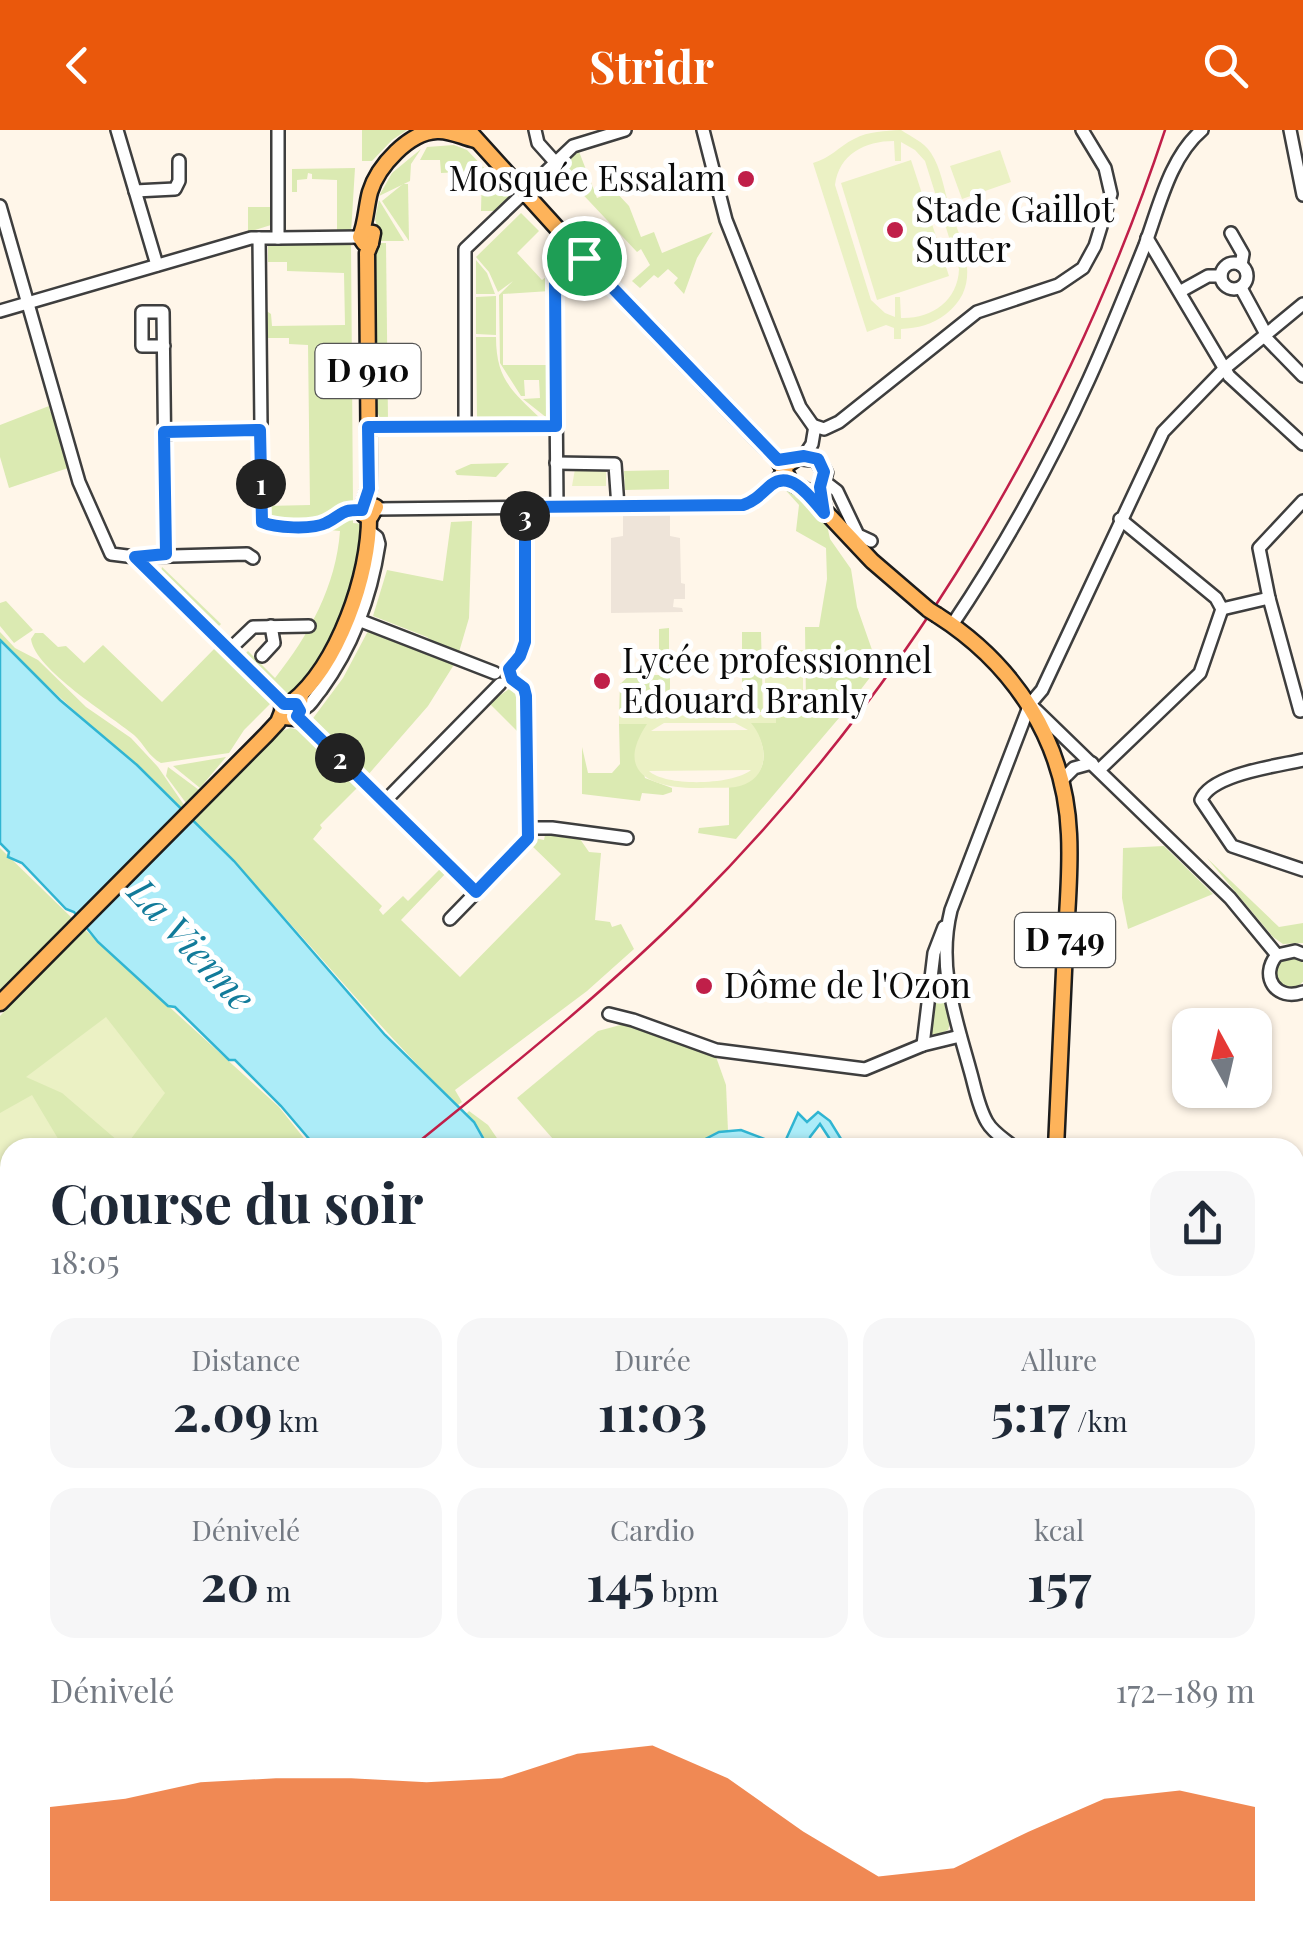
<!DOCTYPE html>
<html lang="fr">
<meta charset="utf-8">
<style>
:root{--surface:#fff;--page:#f6f6f7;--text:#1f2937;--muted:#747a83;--accent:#ea580c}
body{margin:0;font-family:"Playfair Display",serif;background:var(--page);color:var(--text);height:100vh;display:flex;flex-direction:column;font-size:38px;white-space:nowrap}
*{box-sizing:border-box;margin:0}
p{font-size:32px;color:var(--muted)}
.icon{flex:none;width:55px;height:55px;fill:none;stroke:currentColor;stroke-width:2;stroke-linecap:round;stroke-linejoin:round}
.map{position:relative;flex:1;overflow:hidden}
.details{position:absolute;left:0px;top:1008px;width:1305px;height:812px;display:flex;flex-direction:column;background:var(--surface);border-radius:30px 30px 0 0;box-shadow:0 2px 8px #0004}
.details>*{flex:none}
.needle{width:65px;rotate:352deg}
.fabs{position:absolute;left:1172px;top:878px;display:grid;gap:20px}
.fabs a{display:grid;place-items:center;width:100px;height:100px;border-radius:20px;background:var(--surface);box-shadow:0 2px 8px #0004;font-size:50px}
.pin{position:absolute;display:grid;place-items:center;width:85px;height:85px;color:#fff;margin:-42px;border:5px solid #fff;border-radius:50%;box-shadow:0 2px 10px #0007}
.km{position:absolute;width:50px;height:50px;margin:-25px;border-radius:50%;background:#222;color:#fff;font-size:28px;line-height:50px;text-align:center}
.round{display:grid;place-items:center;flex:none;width:105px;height:105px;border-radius:30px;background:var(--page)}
.summary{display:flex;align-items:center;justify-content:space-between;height:170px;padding:0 50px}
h1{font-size:55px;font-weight:700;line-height:75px}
.metrics{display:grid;grid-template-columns:repeat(3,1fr);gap:15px;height:170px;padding:10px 50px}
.metrics div{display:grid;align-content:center;border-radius:25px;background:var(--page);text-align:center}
.metrics b{font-size:50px;font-weight:700}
.metrics small{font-size:28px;font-weight:400}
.metrics p{font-size:28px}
.chart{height:280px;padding:20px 50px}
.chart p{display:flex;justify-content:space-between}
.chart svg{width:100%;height:180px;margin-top:10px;fill:var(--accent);opacity:.7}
header{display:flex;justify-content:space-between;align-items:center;height:130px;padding:0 50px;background:var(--accent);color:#fff;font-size:45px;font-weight:700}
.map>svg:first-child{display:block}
.industrial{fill:#e7deeb}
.farmland{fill:#f5e8c9}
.green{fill:#dbeab2}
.cemetery{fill:#dce1bb}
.pitch{fill:#ebf1c4;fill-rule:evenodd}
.plaza{fill:#eee4d9}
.water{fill:#acecf8;stroke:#30b5d2;stroke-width:2.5}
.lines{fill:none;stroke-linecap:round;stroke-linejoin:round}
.minor-casing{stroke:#3e3e3e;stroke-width:16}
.major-casing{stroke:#1c1c1c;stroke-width:19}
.minor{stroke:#fff;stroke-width:11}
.major{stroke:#feb35a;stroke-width:14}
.rail{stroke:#c01f49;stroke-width:2.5}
.major-bridge-casing{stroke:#1c1c1c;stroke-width:19;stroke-linecap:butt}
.major-bridge{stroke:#feb35a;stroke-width:14}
.route-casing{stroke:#fff;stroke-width:20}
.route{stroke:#1a73e8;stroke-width:12}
.poi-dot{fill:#c01f49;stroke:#fff;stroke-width:4}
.labels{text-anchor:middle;stroke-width:10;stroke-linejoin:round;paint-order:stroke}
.shield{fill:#fff;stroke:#545454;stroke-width:2.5}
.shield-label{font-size:32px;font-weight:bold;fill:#0b0b0b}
.poi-label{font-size:35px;fill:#0b0b0b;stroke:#fff;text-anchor:start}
.water-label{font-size:38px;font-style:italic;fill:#117b9a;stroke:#fff}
</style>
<header><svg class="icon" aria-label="back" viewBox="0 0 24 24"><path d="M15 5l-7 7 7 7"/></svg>Stridr<svg class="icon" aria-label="search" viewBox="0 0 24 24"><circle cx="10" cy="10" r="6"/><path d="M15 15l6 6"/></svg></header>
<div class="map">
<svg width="1303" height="1818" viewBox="0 0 1303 1818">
<rect width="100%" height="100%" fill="#fff6e9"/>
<path class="industrial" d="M50,1810H227L230,1818H50Z"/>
<g class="farmland">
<path d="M1295,1796L1303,1804V1818L1143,1817L1151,1810H1295Z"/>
<path d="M244,1810H388L389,1818H246Z"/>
</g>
<g class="green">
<path d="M362,0H407L392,10L372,31H362Z"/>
<path d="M454,15L467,20L511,66L495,81H481L482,41L441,43L440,30H420L427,17Z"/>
<path d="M421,19L411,34L410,51L379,66L392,43Z"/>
<path d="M578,19L597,68L615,61L629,76L641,107L654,102L662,123L713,102L697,128L684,164L674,153L678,148L668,139L658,148L654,145L640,158L632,151L650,135L641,119L637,122L558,38Z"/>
<path d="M355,38L351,103H337V50L312,49V44L308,43L307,49L297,50V62H292V39Z"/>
<path d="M403,54H408L409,111L382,71Z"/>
<path d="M379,70L404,111H381L375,89Z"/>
<path d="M248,77H271V95L248,102Z"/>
<path d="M521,83L539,101L517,123L542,150L546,147L550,161L503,164V235H547V288L523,269L540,268L539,250H524L525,266H521L500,233L499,165L513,151L498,162L489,142L476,127Z"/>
<path d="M268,113H351L353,375L339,377L318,390H269L266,388V376L310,375L308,215L289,214V208H265V180L271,184L272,196L345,195L344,143L287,141V132H268Z"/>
<path d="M381,113H386L388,290H381L377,282L376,122Z"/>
<path d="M476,130L487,143L495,164H476Z"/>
<path d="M496,166V205L476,204V167Z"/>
<path d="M476,207H496C496,249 512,261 540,288H477Z"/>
<path d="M49,276L50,282L55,280L71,337L9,358L0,327V295Z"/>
<path d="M509,333L496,347L457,345L455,341L471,334Z"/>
<path d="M669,340V359L625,360L624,341Z"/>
<path d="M780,354H785L805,368L827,395L830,409L851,439L857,477L878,537L839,588L736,709L698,703L699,698L729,695V657C769,652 772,620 750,593H775L776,582L771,581V575L806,573L805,497H819L827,449L826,418L796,401L799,375Z"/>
<path d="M353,383V393L363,394L355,442L338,494L295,566H286L244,525L248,521L275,548C309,505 336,456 340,401L329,400V397Z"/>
<path d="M472,391L469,488L459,522L445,520L455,533L428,576L367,646L311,591L343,548L368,501L421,522L437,516L427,507L373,486L387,440L443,451L451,392Z"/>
<path d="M162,437L221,494L217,498L161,442Z"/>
<path d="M6,471L33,500L14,513L0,496V473Z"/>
<path d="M669,498V539H659V499Z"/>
<path d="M0,502L15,518L38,530L86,577L131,608L158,637L184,675L180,680C122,620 58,569 0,510Z"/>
<path d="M742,502H761L763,582H738V574H742Z"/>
<path d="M35,503H43L58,517L66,516L84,533L103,515L162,572L217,516L270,568V574L244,600L229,623L161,633C149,627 144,614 134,605C110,585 35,540 31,509Z"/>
<path d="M630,545H670V582H632L631,586H619L620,554Z"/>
<path d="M515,558L520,564V604L489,573L509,559Z"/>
<path d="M619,594H648L637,615L645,648L672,658V662L663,665L642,663L640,671L582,664V617L588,643H612L620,634Z"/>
<path d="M290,598L303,601L359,656L320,695L322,698L313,709L382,776L379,780L383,785L403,766L408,771L440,739L437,733L447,742L401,790L460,847L561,744L531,715L534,708L544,710L545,705L580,709L589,722L601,723L595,790L610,792L612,797L621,794L634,819L587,861L455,960L462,972L458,975C363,885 286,779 191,691L282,601Z"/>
<path d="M226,627L200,658L173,636Z"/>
<path d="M168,637L199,660L186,673L166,646Z"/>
<path d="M1164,716L1213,764L1128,799L1122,768L1123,718Z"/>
<path d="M0,718L73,789L0,860Z"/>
<path d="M1207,728L1279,797L1303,793V813L1283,814L1273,807Z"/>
<path d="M84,799L279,977L311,1017L10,1018V1245L0,1220V886Z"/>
<path d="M937,819L940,821C940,842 954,887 948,900L935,906L928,902Z"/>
<circle cx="1290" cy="842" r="16"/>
<path d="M624,894L636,895L715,924L726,955L728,1001L690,1017H560L517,968L598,901Z"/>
<path d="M469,981L488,995L503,1017H485L465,985Z"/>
<path d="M1295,1239L1303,1241V1340L1295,1328Z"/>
<path d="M0,1285C16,1302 10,1330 10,1352L0,1362Z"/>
</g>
<path class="cemetery" d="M10,1398V1633L0,1637V1408Z"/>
<g class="pitch">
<path d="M901,0C911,7 923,11 931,23C941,38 944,59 949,76C962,114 984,154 946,184C932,195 918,198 901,199V209H894V198L886,195L867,202L813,33C831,28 838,17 854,9C869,1 885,1 901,0ZM894,11L895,31H901V12L915,20L925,31L959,139C958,171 931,189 901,188L900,167H895V187L885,183L871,170L835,55C839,24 865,11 894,11Z"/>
<path d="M1000,20L1011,52L962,69L950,36Z"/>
<path d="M911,30L949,146L877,170L841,53Z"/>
<path d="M575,339L606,341V356H572Z"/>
<path d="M803,520V573H765V521Z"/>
<path d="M776,585V593H751C768,613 771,647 740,656C728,659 713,657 701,658C657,659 612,646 647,594H619V586ZM664,593H735L748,600L651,601ZM751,640C733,655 666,657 649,641Z"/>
<path d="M106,887L165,963L125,1017L62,963L26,947Z"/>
<path d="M32,965L63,1017L10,1018V1126L0,1132V983Z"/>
<path d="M10,1138V1193L0,1174V1144Z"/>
</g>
<path class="plaza" d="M670,382V406L680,408L681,453L685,454V469H674L673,477L682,478L683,482L611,483V408L623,406V383Z"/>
<g class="water">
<path d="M0,510L60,570L137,635L234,731L385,905L474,992L488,1017H316L281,976L235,930H229L175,877L168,876L98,812L74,782L66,779L22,733L8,727L9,722L0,713Z"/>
<path d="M818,982L830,991L846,1017H835L820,994L810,1007V1017H690L719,1002L741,1000L783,1016L798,983L807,992Z"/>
<path d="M10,1647V1810H23L25,1818H0V1653Z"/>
<path d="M430,1810H606L607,1818H432Z"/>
<path d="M659,1810H815V1818H660Z"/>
</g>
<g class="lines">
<defs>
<g id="minor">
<path d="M117,0L157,135"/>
<path d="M278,0V108L360,107"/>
<path d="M535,0L538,13L555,32"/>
<path d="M703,0L726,90L800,277L814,297"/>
<path d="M1290,0L1303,65"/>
<path d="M135,61L175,59L179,51V31"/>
<path d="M0,76L79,352L111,424L135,427L247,424L253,428"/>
<path d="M1231,103L1243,124L1241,135"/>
<path d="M259,108L262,392C275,398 312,400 326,393C343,385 340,379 362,380"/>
<path d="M1147,108L1229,246L1303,314"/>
<circle cx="1234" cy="146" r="13"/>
<path d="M1241,158L1266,204"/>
<path d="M1181,161L1208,146H1221"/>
<path d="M0,181L251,108H278"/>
<path d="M1264,206L1303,246"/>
<path d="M164,216H142V182H163C164,263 165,343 166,424"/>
<path d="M369,297L556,296"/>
<path d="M465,297V119L573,16L625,0"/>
<path d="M164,301H260"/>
<path d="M804,326L812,314L815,296L824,299L839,292L977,182L1058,155L1083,138L1095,116L1111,64L1105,38L1082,0"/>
<path d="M556,333L615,334L618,377"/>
<path d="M824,351L837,361L858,405L871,411"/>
<path d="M557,377L555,149L570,129"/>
<path d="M376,379L743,375C760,370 775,354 784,339"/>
<path d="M135,427L284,574"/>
<path d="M1269,468L1300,581"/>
<path d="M1222,479L1269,468L1259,418L1303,371"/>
<path d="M356,489L495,543"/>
<path d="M952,495C1005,416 1050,335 1089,249C1109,205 1127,160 1145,115C1159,77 1170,27 1202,0"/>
<path d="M229,520L253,497L309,496"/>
<path d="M262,526L274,513L271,496"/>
<path d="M509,539L521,526L525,512V377"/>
<path d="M1033,577L1230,768L1277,825"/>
<path d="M299,581C311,577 313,569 321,560C353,516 371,467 379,414L377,407L368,400"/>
<path d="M297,587L476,762"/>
<path d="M1303,630C1277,636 1211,644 1201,670L1232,716L1303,740"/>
<path d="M1099,640L1200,543L1222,479L1216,468L1120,389"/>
<path d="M1061,651L1074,638L1092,633"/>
<path d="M384,672L500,554"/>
<path d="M527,698H552L627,708"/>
<path d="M450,789L527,710L526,565L522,556L511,549"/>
<path d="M1303,824L1295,821L1277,825C1259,846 1276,872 1303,862"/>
<path d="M609,884L633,890L716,920L865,939L923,915L960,906"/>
<path d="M923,915L934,823L944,797"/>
<path d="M1015,1018C1006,1010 993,1003 987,992C978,977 975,957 970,940C955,885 937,837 951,780L1030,574L1042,560L1163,302L1224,239L1303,174"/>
<path d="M1295,1114L1303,1119"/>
<path d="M0,1258L10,1283"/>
<path d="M234,1810L237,1818"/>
<path d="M1115,1810L1124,1818"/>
</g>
<g id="major">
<path d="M468,0L584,128L778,330L791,352L806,361L872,431L929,480"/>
<path d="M363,102L373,103L371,113H364L360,107C366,93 366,77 370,62C378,36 409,2 437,1C450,0 462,7 475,10"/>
<path d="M567,109L572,132L594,137"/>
<path d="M784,337L798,327L817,329L825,343L820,357L824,382"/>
<path d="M366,373L376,377L371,386L364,385L362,380L369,359L367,123L371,113"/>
<path d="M937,485C1014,534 1065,611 1069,704C1071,742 1067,781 1065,819C1062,885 1059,951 1056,1018"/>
<path d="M292,572C338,535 370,444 369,386"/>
<path d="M282,578L284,587L295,588L299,581L301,565"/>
<path d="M0,873L266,605L278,592L282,582"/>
<path d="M1045,1810V1818"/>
</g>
</defs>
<use href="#minor" class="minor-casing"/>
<use href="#major" class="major-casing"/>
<use href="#minor" class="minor"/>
<use href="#major" class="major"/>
<g class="rail">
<path d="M411,1018C507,940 604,863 692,775C908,559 1069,290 1165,0"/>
<path d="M0,1378L10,1368"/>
</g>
<defs>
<path id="major-bridge" d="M929,480L937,485"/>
</defs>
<use href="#major-bridge" class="major-bridge-casing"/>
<use href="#major-bridge" class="major-bridge"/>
</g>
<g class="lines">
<defs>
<path id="route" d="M584,128L778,330L804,326L818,329L824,342L820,357L824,383C811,368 791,339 771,355C762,363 755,371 743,375L525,377V512L520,526L509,539L512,549L524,558L526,566L528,708L476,762L297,586L300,581L296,574H284L135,427L166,424L164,302L260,300L262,392C275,398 312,400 326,393C343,385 340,379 362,380L369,359L368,297L556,296L555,149Z"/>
</defs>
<use href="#route" class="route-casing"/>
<use href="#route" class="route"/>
</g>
<g class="poi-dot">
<circle cx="746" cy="49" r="10"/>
<circle cx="895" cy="100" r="10"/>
<circle cx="602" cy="551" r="10"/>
<circle cx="704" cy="856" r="10"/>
</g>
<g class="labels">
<g class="shield">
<rect x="315.5" y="214" width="105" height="54" rx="8"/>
<rect x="1015" y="783" width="100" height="54" rx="8"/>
</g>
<g class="shield-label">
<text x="368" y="252">D 910</text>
<text x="1065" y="821">D 749</text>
</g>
<g class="poi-label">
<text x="726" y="61" text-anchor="end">Mosquée Essalam</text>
<text x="915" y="92">Stade Gaillot<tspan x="915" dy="40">Sutter</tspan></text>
<text x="622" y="543">Lycée professionnel<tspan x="622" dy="40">Edouard Branly</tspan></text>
<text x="724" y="868">Dôme de l'Ozon</text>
</g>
<g class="water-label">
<text transform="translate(191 815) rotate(47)" y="13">La Vienne</text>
</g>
</g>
</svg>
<div class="fabs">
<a><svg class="needle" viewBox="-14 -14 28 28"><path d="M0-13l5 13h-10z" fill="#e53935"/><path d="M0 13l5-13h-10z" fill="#747a83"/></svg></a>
</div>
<div class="pin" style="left:584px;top:128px;background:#1e9e55"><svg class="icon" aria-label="arrive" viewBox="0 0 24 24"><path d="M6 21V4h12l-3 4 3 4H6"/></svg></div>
<b class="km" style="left:261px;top:354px">1</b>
<b class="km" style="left:340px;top:628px">2</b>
<b class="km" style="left:525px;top:386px">3</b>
<section class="details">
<div class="summary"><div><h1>Course du soir</h1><p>18:05</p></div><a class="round"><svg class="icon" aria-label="share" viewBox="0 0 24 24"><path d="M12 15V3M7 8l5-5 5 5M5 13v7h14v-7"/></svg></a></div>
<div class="metrics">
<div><p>Distance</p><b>2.09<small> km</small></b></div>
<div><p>Durée</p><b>11:03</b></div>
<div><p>Allure</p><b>5:17<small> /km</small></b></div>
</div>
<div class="metrics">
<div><p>Dénivelé</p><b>20<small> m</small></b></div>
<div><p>Cardio</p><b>145<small> bpm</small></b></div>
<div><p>kcal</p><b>157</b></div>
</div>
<div class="chart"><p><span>Dénivelé</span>172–189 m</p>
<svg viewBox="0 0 160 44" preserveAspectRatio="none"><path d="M0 44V21L10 19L20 15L30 14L40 14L50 15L60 14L70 8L80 6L90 14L100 27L110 38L120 36L130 27L140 19L150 17L160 21V44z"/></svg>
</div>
</section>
</div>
